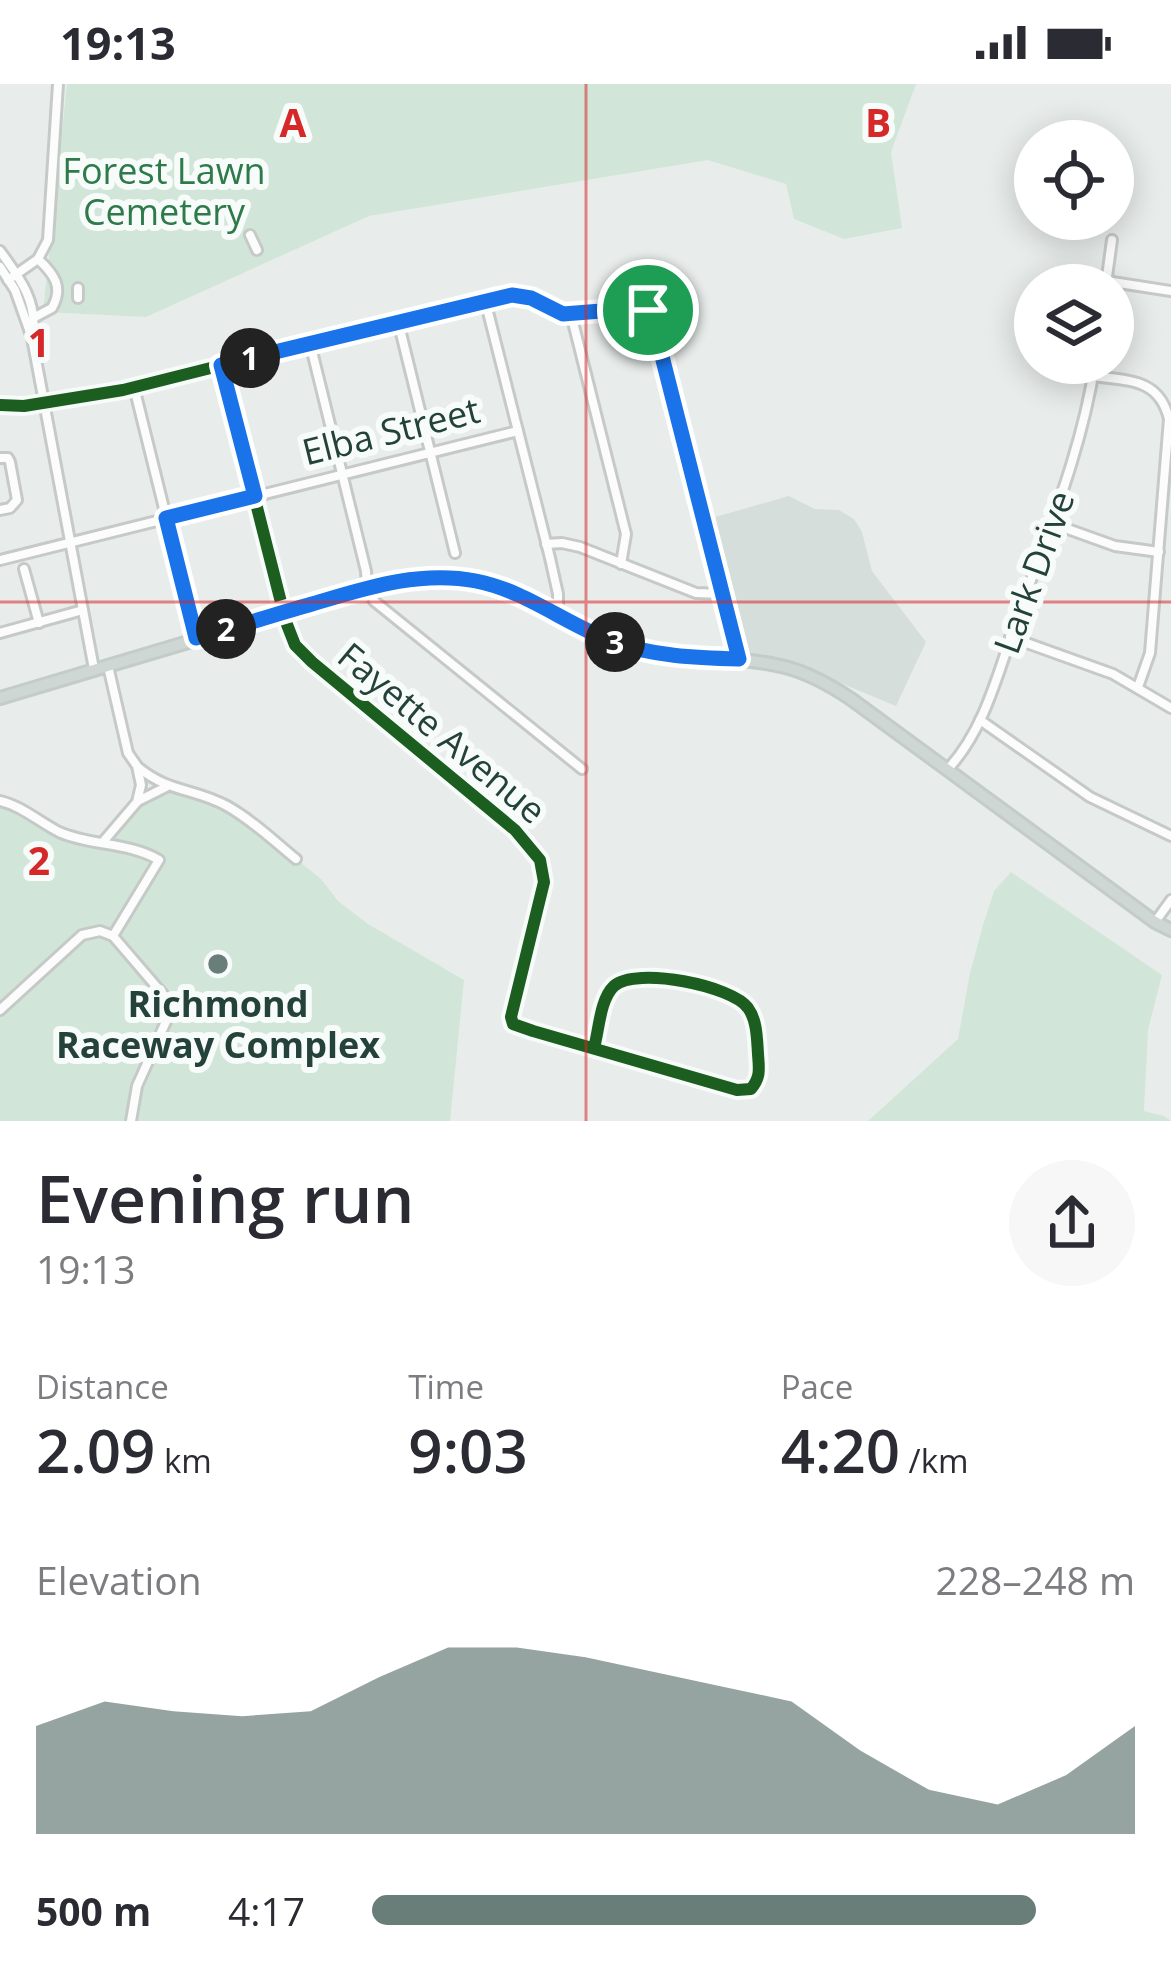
<!DOCTYPE html>
<meta charset="utf-8">
<style>
:root{--surface:#fff;--page:#f7f7f7;--text:#2b2b33;--muted:#7c7c81;--accent:#697e78}
body{margin:0;font-family:"Open Sans",sans-serif;background:var(--page);color:var(--text);height:100vh;display:flex;flex-direction:column;font-size:45px;white-space:nowrap}
*{box-sizing:border-box;margin:0}
p{font-size:39px;color:var(--muted)}
.icon{flex:none;width:66px;height:66px;fill:none;stroke:currentColor;stroke-width:2;stroke-linecap:round;stroke-linejoin:round}
.map{position:relative;height:1037px;overflow:hidden}
.sheet{display:flex;flex-direction:column;background:var(--surface);flex:1}
.sheet>*{flex:none}
.tools{position:absolute;left:1014px;top:36px;display:grid;gap:24px}
.tools a{display:grid;place-items:center;width:120px;height:120px;border-radius:50%;background:var(--surface);box-shadow:0 6px 30px #0003;font-size:60px}
.pin{position:absolute;display:grid;place-items:center;width:102px;height:102px;color:#fff;margin:-51px;border:6px solid #fff;border-radius:50%;box-shadow:0 3px 12px #0007}
.km{position:absolute;width:60px;height:60px;margin:-30px;border-radius:50%;background:#222;color:#fff;font-size:33px;line-height:60px;text-align:center}
.round{display:grid;place-items:center;flex:none;width:126px;height:126px;border-radius:63px;background:var(--page)}
.summary{display:flex;align-items:center;justify-content:space-between;height:204px;padding:0 36px}
h1{font-size:66px;font-weight:600;line-height:90px}
.figures{display:grid;grid-template-columns:repeat(3,1fr);gap:18px;height:204px;padding:12px 36px}
.figures div{display:grid;align-content:center}
.figures b{font-size:60px;font-weight:600}
.figures small{font-size:33px;font-weight:400}
.figures p{font-size:33px}
.chart{height:336px;padding:24px 36px}
.chart p{display:flex;justify-content:space-between}
.chart svg{width:100%;height:216px;margin-top:12px;fill:var(--accent);opacity:.7}
ul{padding:0 36px;list-style:none;font-size:39px}
li{display:grid;grid-template-columns:192px 144px 1fr;align-items:center;height:90px}
li i{height:30px;border-radius:15px;background:var(--accent)}
.status{display:flex;justify-content:space-between;align-items:center;height:84px;padding:0 60px;background:var(--surface);direction:ltr}
.status svg{height:33px;fill:currentColor}
.map>svg:first-child{display:block}
.built{fill:#d6dedb}
.green{fill:#d1e6d8}
.lines{fill:none;stroke-linecap:round;stroke-linejoin:round}
.minor-casing{stroke:#c5cac8;stroke-width:14}
.major-casing{stroke:#c3ccc9;stroke-width:16}
.minor{stroke:#fcfcfc;stroke-width:8}
.major{stroke:#cfd7d5;stroke-width:10}
.cycleway-casing{stroke:#f7fbf9;stroke-width:20}
.cycleway{stroke:#1b5e20;stroke-width:12}
.route-casing{stroke:#fff;stroke-width:24}
.route{stroke:#1a73e8;stroke-width:15}
.grid{fill:none;stroke:#d62828;stroke-width:3;stroke-opacity:0.55}
.poi-dot{fill:#697e78;stroke:#f7fbf9;stroke-width:4.5}
.labels{text-anchor:middle;stroke-width:12;stroke-linejoin:round;paint-order:stroke}
.park-label{font-size:36px;fill:#2d7a4b;stroke:#f7fbf9}
.street-label{font-size:36px;fill:#24423a;stroke:#f7fbf9}
.poi-label{font-size:36px;font-weight:bold;fill:#24423a;stroke:#f7fbf9}
.grid-label{font-size:39px;text-anchor:middle;font-weight:bold;fill:#d62828;stroke:#f7fbf9;stroke-width:12;stroke-linejoin:round;paint-order:stroke}
</style>
<div class="status"><b>19:13</b><svg viewBox="0 0 49 12"><path d="M0 12V9h3v3zM5 12V6h3v6zM10 12V3h3v9zM15 12V0h3v12zM26 1h20v11H26zM47 4h2v5h-2z"/></svg></div>
<div class="map">
<svg width="1171" height="1037" viewBox="0 0 1171 1037">
<rect width="100%" height="100%" fill="#e8edeb"/>
<path class="built" d="M789,412L815,425L839,426L854,435L862,448L872,487L926,558L896,622L802,583L742,569L708,435Z"/>
<g class="green">
<path d="M67,0H916L891,68L902,144L844,155L794,135L786,100L708,76L369,132L146,233L43,228Z"/>
<path d="M167,703L225,721L296,775L321,795L338,817L368,840L464,896L450,1037H0V717L46,741L102,759L138,717Z"/>
<path d="M1011,788L1162,891L1148,946L1144,1027L1164,1032L1171,1037H868L958,955L970,889L983,841L994,807Z"/>
</g>
<g class="lines">
<defs>
<g id="minor">
<path d="M250,151L257,166"/>
<path d="M0,167C19,193 39,219 32,252"/>
<path d="M0,183L15,206L32,254L94,585"/>
<path d="M8,196L38,175L48,156L58,0"/>
<path d="M1106,197L1171,207"/>
<path d="M1106,200L1112,156"/>
<path d="M78,204V214"/>
<path d="M485,216L550,474L558,510V529"/>
<path d="M571,230L626,450L621,480"/>
<path d="M35,233L52,224C64,203 54,190 38,175"/>
<path d="M398,237L455,469"/>
<path d="M310,259L366,487L367,504L374,517L582,685"/>
<path d="M221,281L286,538L295,561L312,578L515,746L540,776L544,798L511,933L513,940L533,947L737,1006L751,1005C761,993 759,985 758,970C757,955 757,936 748,924C733,902 636,882 614,902C600,915 599,946 594,964"/>
<path d="M1093,292C1128,297 1159,294 1169,335L1150,569L1138,603"/>
<path d="M134,303L196,554"/>
<path d="M0,321L24,322L123,306L498,212L527,213L563,230L645,224L651,229L654,239L738,575"/>
<path d="M0,374H8L10,378L17,416L10,424L0,426"/>
<path d="M1051,439L1115,462L1159,468"/>
<path d="M546,460L562,459L580,463L696,509L723,510"/>
<path d="M0,476L518,347"/>
<path d="M24,485L39,539"/>
<path d="M0,549L83,526"/>
<path d="M1010,553L1113,590L1171,624"/>
<path d="M980,636L1090,713L1171,752"/>
<path d="M139,684C170,709 194,704 227,722C252,736 274,757 296,775"/>
<path d="M947,686C987,644 1000,580 1020,527C1049,444 1082,366 1095,279"/>
<path d="M0,717C22,722 39,738 59,748C90,762 129,758 159,776L113,852"/>
<path d="M138,717L166,703"/>
<path d="M102,759L137,718L141,701L137,682L128,669L108,582"/>
<path d="M1155,838L1171,816"/>
<path d="M0,926L82,851L100,847L113,852L173,922L137,1002L131,1037"/>
</g>
<path id="major" d="M0,614L383,500C442,488 492,496 545,522C574,535 598,555 628,563C680,577 733,570 785,583C809,589 830,601 851,615L1155,838L1171,846"/>
</defs>
<use href="#minor" class="minor-casing"/>
<use href="#major" class="major-casing"/>
<use href="#minor" class="minor"/>
<use href="#major" class="major"/>
<defs>
<g id="cycleway">
<path d="M221,281L286,538L295,561L312,578L515,746L540,776L544,798L511,933L513,940L533,947L737,1006L751,1005C761,993 759,985 758,970C757,955 757,936 748,924C733,902 636,882 614,902C600,915 599,946 594,964"/>
<path d="M0,321L24,322L123,306L498,212L527,213L563,230L645,224L651,229L654,239L738,575"/>
</g>
</defs>
<use href="#cycleway" class="cycleway-casing"/>
<use href="#cycleway" class="cycleway"/>
</g>
<g class="lines">
<defs>
<path id="route" d="M512,211L531,214L563,230L640,224L651,229L739,575C696,574 651,572 611,557C564,539 526,507 476,497C419,486 366,504 312,520C274,531 235,543 196,554L166,434L255,412L221,281Z"/>
</defs>
<use href="#route" class="route-casing"/>
<use href="#route" class="route"/>
</g>
<path class="grid" d="M586,0V1037M0,518H1171"/>
<circle class="poi-dot" cx="218" cy="880" r="12"/>
<g class="labels">
<g class="park-label">
<text x="164" y="100">Forest Lawn<tspan x="164" dy="41">Cemetery</tspan></text>
</g>
<g class="street-label">
<text transform="translate(391 347) rotate(-14)" y="13">Elba Street</text>
<text transform="translate(1034 488) rotate(-70)" y="13">Lark Drive</text>
<text transform="translate(442 649) rotate(40)" y="13">Fayette Avenue</text>
</g>
<g class="poi-label">
<text x="218" y="933">Richmond<tspan x="218" dy="41">Raceway Complex</tspan></text>
</g>
</g>
<g class="grid-label">
<text x="293" y="53">A</text>
<text x="878" y="53">B</text>
<text x="39" y="273">1</text>
<text x="39" y="791">2</text>
</g>
</svg>
<div class="tools">
<a><svg class="icon" aria-label="locate" viewBox="0 0 24 24"><circle cx="12" cy="12" r="6"/><path d="M12 2v4M12 18v4M2 12h4M18 12h4"/></svg></a>
<a><svg class="icon" aria-label="layers" viewBox="0 0 24 24"><path d="M12 4l9 5-9 5-9-5zM3 14l9 5 9-5"/></svg></a>
</div>
<div class="pin" style="left:648px;top:226px;background:#1e9e55"><svg class="icon" aria-label="arrive" viewBox="0 0 24 24"><path d="M6 21V4h12l-3 4 3 4H6"/></svg></div>
<b class="km" style="left:250px;top:274px">1</b>
<b class="km" style="left:226px;top:545px">2</b>
<b class="km" style="left:615px;top:558px">3</b>
</div>
<section class="sheet">
<div class="summary"><div><h1>Evening run</h1><p>19:13</p></div><a class="round"><svg class="icon" aria-label="share" viewBox="0 0 24 24"><path d="M12 15V3M7 8l5-5 5 5M5 13v7h14v-7"/></svg></a></div>
<div class="figures">
<div><p>Distance</p><b>2.09<small> km</small></b></div>
<div><p>Time</p><b>9:03</b></div>
<div><p>Pace</p><b>4:20<small> /km</small></b></div>
</div>
<div class="chart"><p><span>Elevation</span>228–248 m</p>
<svg viewBox="0 0 160 44" preserveAspectRatio="none"><path d="M0 44V22L10 17L20 19L30 20L40 19L50 12L60 6L70 6L80 8L90 11L100 14L110 17L120 27L130 35L140 38L150 32L160 22V44z"/></svg>
</div>
<ul>
<li><b>500 m</b>4:17<i style="width:87%"></i></li>
</ul>
</section>
